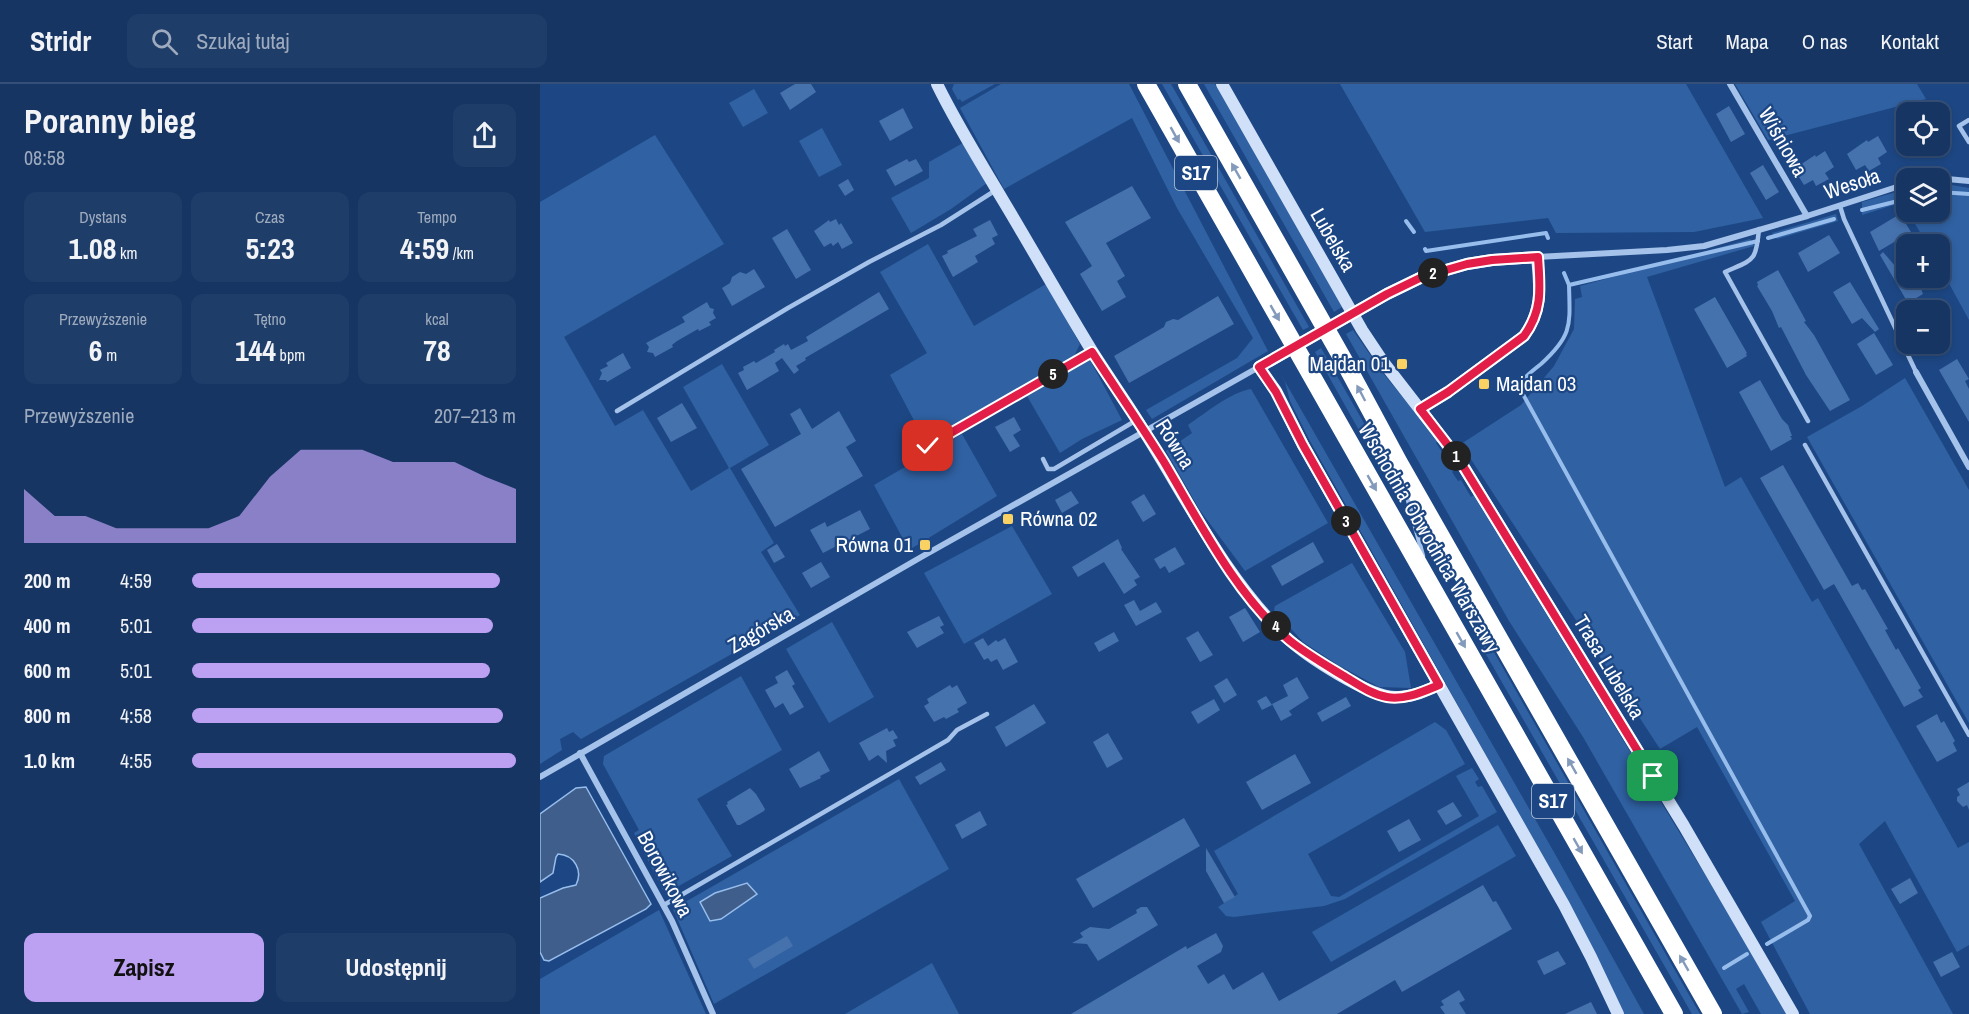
<!DOCTYPE html>
<html lang="pl">
<meta charset="utf-8">
<style>
:root{--surface:#163563;--page:#1f3d69;--text:#f1f3f6;--muted:#9eabbe;--line:#355078;--accent:#bca0f2}
body{margin:0;font-family:"Archivo Narrow",sans-serif;background:var(--page);color:var(--text);height:100vh;display:flex;flex-direction:column;font-size:22px;white-space:nowrap}
*{box-sizing:border-box;margin:0}
p{font-size:20px;color:var(--muted)}
.icon{flex:none;width:33px;height:33px;fill:none;stroke:currentColor;stroke-width:2;stroke-linecap:round;stroke-linejoin:round}
.map{position:relative;flex:1;overflow:hidden}
.side{display:flex;flex-direction:column;background:var(--surface);width:540px}
.side>*{flex:none}
.controls{position:absolute;left:1356px;top:18px;display:grid;gap:12px}
.controls a{display:grid;place-items:center;width:54px;height:54px;border-radius:12px;background:var(--surface);box-shadow:0 3px 9px #0003,0 0 0 2px var(--line);font-size:30px}
.pin{position:absolute;display:grid;place-items:center;width:51px;height:51px;color:#fff;margin:-26px;border-radius:12px;box-shadow:0 3px 9px #0006}
.km{position:absolute;width:30px;height:30px;margin:-15px;border-radius:50%;background:#222;color:#fff;font-size:16px;line-height:30px;text-align:center}
.round{display:grid;place-items:center;flex:none;width:63px;height:63px;border-radius:12px;background:var(--page)}
.summary{display:flex;align-items:center;justify-content:space-between;height:102px;padding:0 24px}
h1{font-size:33px;font-weight:700;line-height:45px}
.metrics{display:grid;grid-template-columns:repeat(3,1fr);gap:9px;height:102px;padding:6px 24px}
.metrics div{display:grid;align-content:center;border-radius:12px;background:var(--page);text-align:center}
.metrics b{font-size:30px;font-weight:700}
.metrics small{font-size:16px;font-weight:400}
.metrics p{font-size:16px}
.chart{height:168px;padding:12px 24px}
.chart p{display:flex;justify-content:space-between}
.chart svg{width:100%;height:108px;margin-top:6px;fill:var(--accent);opacity:.7}
.primary-button{display:flex;gap:12px;margin-top:auto;padding:12px 24px}
.primary-button a{flex:1;height:69px;border-radius:12px;background:var(--accent);color:#111;font-size:24px;font-weight:700;line-height:69px;text-align:center}
.primary-button a+a{background:var(--page);color:var(--text)}
ul{padding:0 24px;list-style:none;font-size:20px}
li{display:grid;grid-template-columns:96px 72px 1fr;align-items:center;height:45px}
li i{height:15px;border-radius:8px;background:var(--accent)}
header{display:flex;align-items:center;gap:36px;box-sizing:border-box;height:84px;padding:0 30px;background:var(--surface);border-bottom:2px solid var(--line)}
header strong{font-size:28px}
nav{display:flex;gap:33px;margin-inline-start:auto;font-size:21px}
.search{width:420px;height:54px;background:var(--page);display:flex;align-items:center;gap:15px;box-sizing:border-box;padding:0 21px;border-radius:12px;color:var(--muted);font-size:22px}
main{display:flex;flex:1;min-height:0}
.map>svg:first-child{display:block}
.green{fill:#3061a2}
.water{fill:#3f5e8b;stroke:#97bdec;stroke-width:1.5}
.lines{fill:none;stroke-linecap:round;stroke-linejoin:round}
.stream{stroke:#97bdec;stroke-width:4}
.building{fill:#4571ad}
.lane{stroke:#a4c2ea;stroke-width:4.5}
.street{stroke:#a4c2ea;stroke-width:6}
.secondary{stroke:#d0e0f8;stroke-width:12}
.highway{stroke:#fff;stroke-width:18}
.oneway{fill:#839abb}
.route-casing{stroke:#fff;stroke-width:12}
.route{stroke:#e11d48;stroke-width:8}
.poi-dot{fill:#fad263;stroke:#1d4784;stroke-width:2}
.labels{text-anchor:middle;stroke-width:4.5;stroke-linejoin:round;paint-order:stroke}
.shield{fill:#1d4784;stroke:#bbc8da;stroke-width:1.5}
.shield-label{font-size:20px;font-weight:bold;fill:#fff}
.street-label{font-size:21px;fill:#fff;stroke:#1d4784}
.poi-label{font-size:21px;fill:#fff;stroke:#1d4784;text-anchor:end}
</style>
<header>
<strong>Stridr</strong>
<div class="search"><svg class="icon" aria-label="search" viewBox="0 0 24 24"><circle cx="10" cy="10" r="6"/><path d="M15 15l6 6"/></svg>Szukaj tutaj</div>
<nav><a>Start</a><a>Mapa</a><a>O nas</a><a>Kontakt</a></nav>
</header>
<main>
<section class="side">
<div class="summary"><div><h1>Poranny bieg</h1><p>08:58</p></div><a class="round"><svg class="icon" aria-label="share" viewBox="0 0 24 24"><path d="M12 15V3M7 8l5-5 5 5M5 13v7h14v-7"/></svg></a></div>
<div class="metrics">
<div><p>Dystans</p><b>1.08<small> km</small></b></div>
<div><p>Czas</p><b>5:23</b></div>
<div><p>Tempo</p><b>4:59<small> /km</small></b></div>
</div>
<div class="metrics">
<div><p>Przewyższenie</p><b>6<small> m</small></b></div>
<div><p>Tętno</p><b>144<small> bpm</small></b></div>
<div><p>kcal</p><b>78</b></div>
</div>
<div class="chart"><p><span>Przewyższenie</span>207–213 m</p>
<svg viewBox="0 0 160 44" preserveAspectRatio="none"><path d="M0 44V22L10 33L20 33L30 38L40 38L50 38L60 38L70 33L80 17L90 6L100 6L110 6L120 11L130 11L140 11L150 17L160 22V44z"/></svg>
</div>
<ul>
<li><b>200 m</b>4:59<i style="width:95%"></i></li>
<li><b>400 m</b>5:01<i style="width:93%"></i></li>
<li><b>600 m</b>5:01<i style="width:92%"></i></li>
<li><b>800 m</b>4:58<i style="width:96%"></i></li>
<li><b>1.0 km</b>4:55<i style="width:100%"></i></li>
</ul>
<div class="primary-button"><a>Zapisz</a><a>Udostępnij</a></div>
</section>
<div class="map">
<svg width="1429" height="930" viewBox="0 0 1429 930">
<rect width="100%" height="100%" fill="#1d4784"/>
<g class="green">
<path d="M414,0H455L422,18L420,15L418,16L412,5Z"/>
<path d="M461,0H589L728,267L612,335L606,326L697,274L713,254L637,124L592,34L464,105L420,24Z"/>
<path d="M622,0H631L769,243L763,246Z"/>
<path d="M664,0H675L802,223L794,228Z"/>
<path d="M800,0H1146L1223,134L1154,148L1016,149L1008,134L885,148Z"/>
<path d="M1195,0H1377L1386,15L1228,56Z"/>
<path d="M214,5L228,29L203,43L189,19Z"/>
<path d="M282,44L302,81L279,93L259,57Z"/>
<path d="M115,51L184,160L24,253L75,342L103,326L151,407L189,384L143,303L182,280L229,361L190,384L234,459L221,468L260,531L247,539L243,537L236,541L234,546L41,655L33,648L20,655L22,666L0,680V118Z"/>
<path d="M423,59L447,99L411,125L371,149L351,114L389,94V78Z"/>
<path d="M1400,99L1429,104V236L1400,183V160H1387L1368,128H1400Z"/>
<path d="M1366,105V124L1363,118L1322,131V118Z"/>
<path d="M1296,130L1298,137L1237,155L1232,149Z"/>
<path d="M1210,155L1214,162L1107,193L1185,403L1201,393L1272,518L1278,514L1418,764L1429,758V861L1417,868L1345,737L1319,760L1413,930H1270L1221,838L1255,817L1157,643L1120,665L921,360L981,321L1014,282L1034,245L1035,215L1042,213L1040,202Z"/>
<path d="M388,160L434,242L506,200L540,260L534,272L386,359L350,291L387,269L340,188Z"/>
<path d="M813,246L842,288L899,357L896,359L914,386L912,388L918,397L921,396L931,413L934,411L1197,843L1246,930H1221L1204,900L1196,905L1209,928L1202,930L1043,653L969,537L806,250Z"/>
<path d="M781,264L841,369L834,373L775,268Z"/>
<path d="M550,276L582,336L542,355L520,369L487,312Z"/>
<path d="M739,287L1019,777L1104,930H1084L1033,827L770,357L750,317L745,298Z"/>
<path d="M1365,294L1429,406V639L1267,353L1322,322Z"/>
<path d="M711,305L788,439L705,487L659,425L626,367L652,349L648,341C664,330 691,308 711,305Z"/>
<path d="M422,350L457,412L369,466L334,401Z"/>
<path d="M472,442L512,510L424,560L384,489Z"/>
<path d="M812,479L865,568L871,604L839,603L798,581L763,558L734,526L735,522Z"/>
<path d="M292,538L334,613L289,639L246,565Z"/>
<path d="M943,549L1145,904L1160,930H1152L936,553Z"/>
<path d="M201,592L242,666L157,715L192,772L128,808L123,806L94,749L99,746L63,680L64,672Z"/>
<path d="M895,638L906,646L925,680L768,770L791,812L799,813L939,732L916,692L932,684L939,695L935,698L938,703L942,702L957,728L805,815L784,822L694,833L686,832L678,823L698,810L674,767Z"/>
<path d="M359,695L409,785L174,920L133,825Z"/>
<path d="M958,741L976,772L791,878L772,848Z"/>
<path d="M119,826L166,930H0V895Z"/>
<path d="M392,879L419,930H305Z"/>
</g>
<g class="water">
<path d="M46,703L111,820L106,825L9,877L4,876L0,868V814L23,804L36,801C43,787 35,771 18,770L16,773L13,789L0,798V730L36,704Z"/>
<path d="M207,799L217,810L181,835L170,837L160,818L175,809Z"/>
</g>
<g class="lines">
<g class="stream">
<path d="M1400,108L1429,110"/>
<path d="M1322,126L1366,115"/>
<path d="M866,137L874,148"/>
<path d="M1228,154L1294,135"/>
<path d="M885,165L886,167L1006,149L1008,154"/>
<path d="M1024,189L1029,201L1218,157"/>
<path d="M1029,201C1030,241 1033,251 1001,280C992,287 984,293 979,303L1270,832L1268,836L1227,860"/>
<path d="M1184,884L1207,870"/>
</g>
</g>
<g class="building">
<path d="M255,0H271L276,8L250,26L240,9Z"/>
<path d="M1189,22L1205,50L1191,58L1176,30Z"/>
<path d="M363,24L373,44L350,57L339,37Z"/>
<path d="M1338,52L1347,68L1338,74L1341,80L1329,87L1325,81L1316,86L1307,70L1327,56L1328,58Z"/>
<path d="M1363,62H1402L1382,74L1378,67L1369,73Z"/>
<path d="M1285,67L1294,83L1285,89L1289,95L1276,102L1273,96L1264,101L1254,85L1275,71L1276,73Z"/>
<path d="M367,75L369,78L376,75L383,87L355,102L346,86Z"/>
<path d="M1223,81L1239,108L1226,116L1210,89Z"/>
<path d="M308,95L314,106L305,112L298,101Z"/>
<path d="M592,102L611,134L566,159L585,192L577,197L586,213L562,227L540,190L552,182L525,138Z"/>
<path d="M1360,130L1371,148L1339,167L1330,148Z"/>
<path d="M296,135L299,141L301,139L313,159L302,165L298,158L293,162L291,159L284,163L274,147L289,136L290,138Z"/>
<path d="M450,136L458,151L452,154L455,160L435,172L438,178L413,193L402,172L408,169L407,167L437,152L433,145Z"/>
<path d="M247,145L271,186L256,195L232,154Z"/>
<path d="M1289,151L1300,169L1268,188L1258,169Z"/>
<path d="M1343,168L1356,183L1366,177V194H1377L1383,210L1368,219L1340,171Z"/>
<path d="M214,185L225,203L192,222L182,204L190,199L192,193L200,188L206,190Z"/>
<path d="M1238,186L1266,237L1264,238L1274,251L1310,316L1290,327L1266,291L1241,243L1239,244L1232,227L1217,202L1218,201L1217,198Z"/>
<path d="M1310,198L1339,245L1335,248L1322,234L1312,240L1297,215L1293,208Z"/>
<path d="M339,208L349,225L265,274L266,276L256,282L259,286L254,290L242,274L235,279L239,287L207,306L198,289L204,286L203,283L214,277L216,279L235,268L234,266L244,260L245,262L248,260L251,266L268,257L266,253Z"/>
<path d="M678,212L694,240L589,299L574,272L624,243L626,238L633,235L638,236Z"/>
<path d="M1175,213L1207,269L1206,270L1207,272L1187,284L1154,225Z"/>
<path d="M167,218L170,224L174,225L173,229L176,234L169,238L171,241L159,247L158,245L137,257L132,261L133,263L115,273L113,269L107,268L109,263L106,259L145,238L142,233Z"/>
<path d="M1334,249L1353,281L1336,291L1317,260Z"/>
<path d="M83,269L91,284L67,298L66,296H59L62,289L60,286L68,282L66,279Z"/>
<path d="M1417,275L1429,295L1425,297L1429,305V338L1399,286Z"/>
<path d="M1220,296L1242,335L1248,341L1252,352H1250L1252,355L1231,367L1199,308Z"/>
<path d="M142,319L157,344L131,358L117,334Z"/>
<path d="M260,324L272,345L299,327L316,357L306,363L323,392L235,443L201,385L261,350L250,330Z"/>
<path d="M474,333L481,346L473,351L480,362L470,368L455,343Z"/>
<path d="M1243,381L1312,502L1318,499L1322,506L1325,505L1348,545L1345,546L1356,566L1358,564L1381,604L1378,606L1383,613L1364,623L1294,500L1284,506L1220,394Z"/>
<path d="M531,407L539,419L522,429L515,416Z"/>
<path d="M604,410L616,430L603,438L591,418Z"/>
<path d="M320,426L330,445L283,469L270,446L285,438L287,443Z"/>
<path d="M578,455L582,464L581,465L600,493L594,496L597,501L584,510L564,478L538,493L532,483Z"/>
<path d="M773,458L784,478L742,502L731,482Z"/>
<path d="M237,460L245,473L234,479L227,466Z"/>
<path d="M635,463L645,480L629,489L625,482L620,485L614,475Z"/>
<path d="M281,478L290,493L271,504L262,489Z"/>
<path d="M594,516L600,527L616,518L622,528L596,542L584,521Z"/>
<path d="M705,524L720,548L703,558L689,533Z"/>
<path d="M399,532L404,541L400,543L404,549L377,564L367,548Z"/>
<path d="M658,547L673,571L660,578L646,554Z"/>
<path d="M574,548L579,557L559,568L554,559Z"/>
<path d="M443,554L448,562L456,556L458,558L465,554L478,578L463,586L457,575L451,578L448,574L444,576L434,559Z"/>
<path d="M247,586L255,600L252,602L264,623L250,631L243,619L235,624L225,606L238,599L235,593Z"/>
<path d="M757,593L769,614L749,627L752,631L741,637L732,620L748,612L743,601Z"/>
<path d="M687,594L697,611L684,619L674,602Z"/>
<path d="M410,601L412,604L417,601L427,619L417,625L419,628L406,635L404,633L394,638L384,622L389,619L387,615Z"/>
<path d="M726,612L732,621L722,626L717,617Z"/>
<path d="M806,613L811,622L782,638L777,629Z"/>
<path d="M674,615L680,626L658,640L651,628Z"/>
<path d="M494,620L506,639L466,663L455,643Z"/>
<path d="M1397,630L1401,639L1404,637L1415,657L1413,659L1417,667L1397,678L1376,642Z"/>
<path d="M347,644L349,648L353,646L358,654L353,656L356,662L346,667L347,679L338,671L329,677L319,659Z"/>
<path d="M568,649L583,675L567,684L553,658Z"/>
<path d="M279,667L290,687L280,692L281,694L260,704L249,685Z"/>
<path d="M755,670L771,699L722,726L706,698Z"/>
<path d="M401,678L406,686L380,701L375,693Z"/>
<path d="M1429,698V726L1427,721L1423,723L1417,717V713L1420,711L1417,705Z"/>
<path d="M210,704L216,710L225,725L224,727L200,741H197L186,721L188,720L187,718Z"/>
<path d="M913,718L922,732L906,741L897,727Z"/>
<path d="M440,727L447,741L422,755L415,741Z"/>
<path d="M644,734L660,762L553,824L536,795Z"/>
<path d="M869,735L881,756L859,768L847,747Z"/>
<path d="M666,764L695,813L684,819L666,787Z"/>
<path d="M1370,794L1378,809L1360,820L1351,805Z"/>
<path d="M943,801L953,818L956,817L972,845L862,908L855,896L797,930H531L646,862L647,865L676,849L683,862L681,868L657,882L668,900L684,890L693,906L723,888L739,917Z"/>
<path d="M601,823H607L618,841L558,877L547,860L532,859L543,853L540,849L550,843L569,845L597,829L596,826Z"/>
<path d="M247,852L253,862L214,885L208,875Z"/>
<path d="M1018,867L1026,880L1004,891L997,877Z"/>
<path d="M1412,868L1420,883L1401,893L1393,878Z"/>
<path d="M919,906L925,916L919,919L926,930H905L900,923L904,921L901,917Z"/>
<path d="M1051,918L1057,930H1025Z"/>
</g>
<g class="lines">
<g class="lane">
<path d="M1429,36L1419,42L1429,58"/>
<path d="M1300,122L1304,135L1376,288"/>
<path d="M1219,145C1216,178 1214,175 1185,188L1268,337"/>
<path d="M77,327L248,224L329,178L401,141L456,106"/>
<path d="M1265,361L1429,651"/>
<path d="M388,362L552,268"/>
<path d="M503,375L508,385H514L595,337"/>
<path d="M865,405L883,472"/>
<path d="M124,821L408,656L417,646L447,630"/>
</g>
<g class="street">
<path d="M1190,0L1267,132"/>
<path d="M1396,94L1429,97"/>
<path d="M997,173L1127,166L1164,162L1267,132L1366,100"/>
<path d="M1376,288L1429,383"/>
<path d="M40,669L132,837L173,930"/>
<path d="M0,693L383,472L719,283"/>
</g>
<g class="secondary">
<path d="M397,0C417,41 441,79 464,118C494,168 522,218 552,267C569,294 588,320 604,347C648,417 686,495 746,553C766,572 828,613 856,613C871,614 885,607 899,601"/>
<path d="M682,0L822,246L844,279L920,377L1144,742L1253,930"/>
<path d="M880,325L908,308L984,252C1003,226 1000,204 997,173L952,176L927,180L882,193L847,210L719,283L736,307L763,361L1024,821L1051,873L1078,930"/>
</g>
<g class="highway">
<path d="M606,0L1134,930"/>
<path d="M647,0L804,277L859,379L1173,930"/>
</g>
</g>
<defs><path id="oneway-solid" d="M-6-.8H1V-3.2L6.5 0L1 3.2V.8H-6Z" transform="scale(1.5)"/></defs>
<g class="oneway">
<use href="#oneway-solid" transform="translate(635 51) rotate(61)"/>
<use href="#oneway-solid" transform="translate(696 87) rotate(-120)"/>
<use href="#oneway-solid" transform="translate(735 229) rotate(60)"/>
<use href="#oneway-solid" transform="translate(821 309) rotate(-118)"/>
<use href="#oneway-solid" transform="translate(832 399) rotate(60)"/>
<use href="#oneway-solid" transform="translate(921 556) rotate(60)"/>
<use href="#oneway-solid" transform="translate(1032 682) rotate(-120)"/>
<use href="#oneway-solid" transform="translate(1038 762) rotate(60)"/>
<use href="#oneway-solid" transform="translate(1144 879) rotate(-120)"/>
</g>
<g class="lines">
<defs>
<path id="route" d="M388,362L552,268C576,305 601,341 624,378C659,437 696,511 749,556C765,569 784,580 802,591C816,599 830,610 847,613C865,616 882,608 899,601L763,361L736,308L719,283L847,210L882,193L927,180L952,176L998,173C1000,204 1003,226 984,252L908,308L880,325L920,377L1113,692"/>
</defs>
<use href="#route" class="route-casing"/>
<use href="#route" class="route"/>
</g>
<g class="poi-dot">
<rect x="856" y="274" width="12" height="12" rx="3"/>
<rect x="938" y="294" width="12" height="12" rx="3"/>
<rect x="462" y="429" width="12" height="12" rx="3"/>
<rect x="379" y="455" width="12" height="12" rx="3"/>
</g>
<g class="labels">
<g class="shield">
<rect x="635" y="72" width="42" height="34" rx="4.5"/>
<rect x="992" y="700" width="42" height="34" rx="4.5"/>
</g>
<g class="shield-label">
<text x="656" y="96">S17</text>
<text x="1013" y="724">S17</text>
</g>
<g class="street-label">
<text transform="translate(1243 58) rotate(60)" y="7">Wiśniowa</text>
<text transform="translate(1312 100) rotate(-18)" y="7">Wesoła</text>
<text transform="translate(793 156) rotate(60)" y="7">Lubelska</text>
<text transform="translate(635 360) rotate(58)" y="7">Równa</text>
<text transform="translate(889 454) rotate(60)" y="7">Wschodnia Obwodnica Warszawy</text>
<text transform="translate(221 546) rotate(-30)" y="7">Zagórska</text>
<text transform="translate(1069 583) rotate(59)" y="7">Trasa Lubelska</text>
<text transform="translate(125 790) rotate(62)" y="7">Borowikowa</text>
</g>
<g class="poi-label">
<text x="850" y="287">Majdan 01</text>
<text x="956" y="307" text-anchor="start">Majdan 03</text>
<text x="480" y="442" text-anchor="start">Równa 02</text>
<text x="373" y="468">Równa 01</text>
</g>
</g>
</svg>
<div class="controls">
<a><svg class="icon" aria-label="locate" viewBox="0 0 24 24"><circle cx="12" cy="12" r="6"/><path d="M12 2v4M12 18v4M2 12h4M18 12h4"/></svg></a>
<a><svg class="icon" aria-label="layers" viewBox="0 0 24 24"><path d="M12 4l9 5-9 5-9-5zM3 14l9 5 9-5"/></svg></a>
<a>+</a>
<a>−</a>
</div>
<div class="pin" style="left:1113px;top:692px;background:#1e9e55"><svg class="icon" aria-label="arrive" viewBox="0 0 24 24"><path d="M6 21V4h12l-3 4 3 4H6"/></svg></div>
<div class="pin" style="left:388px;top:362px;background:#d93025"><svg class="icon" aria-label="check" viewBox="0 0 24 24"><path d="M5 12l5 5 9-10"/></svg></div>
<b class="km" style="left:916px;top:372px">1</b>
<b class="km" style="left:893px;top:189px">2</b>
<b class="km" style="left:806px;top:437px">3</b>
<b class="km" style="left:736px;top:542px">4</b>
<b class="km" style="left:513px;top:290px">5</b>
</div>
</main>
